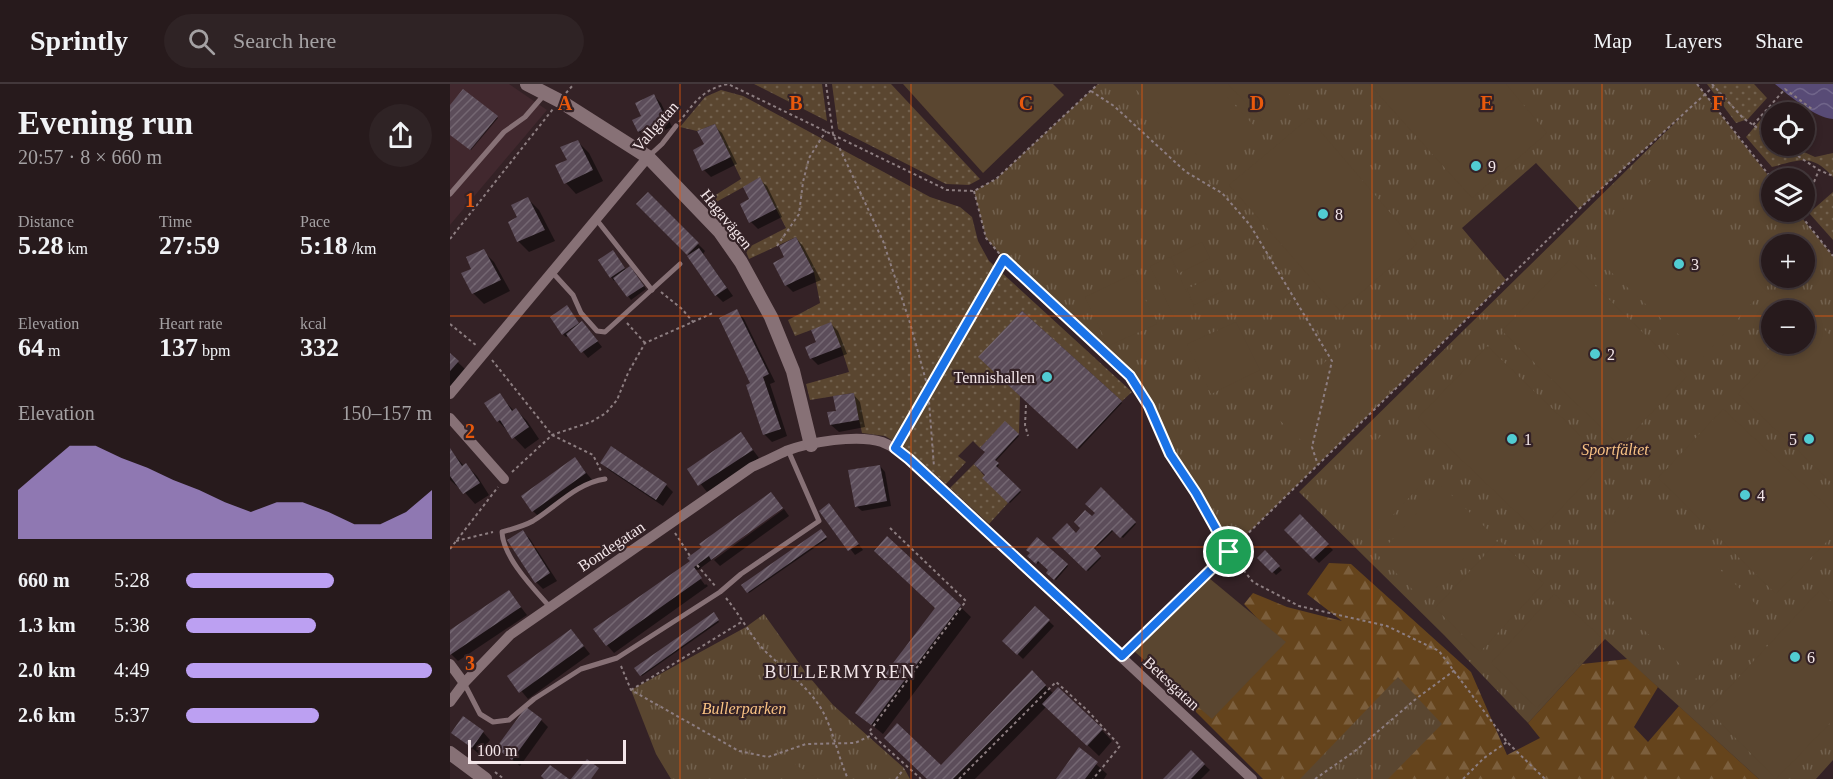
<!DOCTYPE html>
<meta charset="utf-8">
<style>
:root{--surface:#271a1c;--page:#2f2325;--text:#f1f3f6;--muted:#a4a1a3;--line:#43383b;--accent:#bca0f2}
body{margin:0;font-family:Georgia,serif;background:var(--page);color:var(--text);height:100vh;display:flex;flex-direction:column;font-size:22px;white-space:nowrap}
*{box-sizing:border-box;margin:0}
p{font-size:20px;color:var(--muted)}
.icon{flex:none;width:33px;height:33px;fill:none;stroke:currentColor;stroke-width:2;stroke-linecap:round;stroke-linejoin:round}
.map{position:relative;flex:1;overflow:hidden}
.details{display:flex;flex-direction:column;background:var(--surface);width:450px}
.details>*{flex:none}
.controls{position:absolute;left:1311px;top:18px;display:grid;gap:12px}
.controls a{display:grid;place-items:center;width:54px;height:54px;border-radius:50%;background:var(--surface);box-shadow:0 3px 9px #0003,0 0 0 2px var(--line);font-size:30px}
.scale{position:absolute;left:18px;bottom:15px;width:158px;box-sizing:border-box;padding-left:6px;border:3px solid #f3e6e9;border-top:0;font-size:16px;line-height:21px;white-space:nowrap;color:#f3e6e9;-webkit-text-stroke:4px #342226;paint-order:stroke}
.pin{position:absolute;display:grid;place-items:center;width:51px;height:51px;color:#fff;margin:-26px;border:3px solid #fff;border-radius:50%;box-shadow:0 2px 6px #0007}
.round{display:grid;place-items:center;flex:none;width:63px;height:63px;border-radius:32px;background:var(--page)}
.headline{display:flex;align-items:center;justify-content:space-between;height:102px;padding:0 18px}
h1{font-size:33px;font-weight:700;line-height:45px}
.stats{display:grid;grid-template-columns:repeat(3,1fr);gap:9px;height:102px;padding:6px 18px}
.stats div{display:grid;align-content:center}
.stats b{font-size:26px;font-weight:700}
.stats small{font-size:16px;font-weight:400}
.stats p{font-size:16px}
.chart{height:168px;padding:12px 18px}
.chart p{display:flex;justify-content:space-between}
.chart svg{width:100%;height:108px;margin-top:6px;fill:var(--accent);opacity:.7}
ul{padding:0 18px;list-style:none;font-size:20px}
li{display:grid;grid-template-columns:96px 72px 1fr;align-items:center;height:45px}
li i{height:15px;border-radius:8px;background:var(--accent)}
header{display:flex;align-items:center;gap:36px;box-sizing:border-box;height:84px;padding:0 30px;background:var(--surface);border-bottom:2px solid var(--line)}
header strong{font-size:28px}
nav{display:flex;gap:33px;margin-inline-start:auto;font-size:21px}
.search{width:420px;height:54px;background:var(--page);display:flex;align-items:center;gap:15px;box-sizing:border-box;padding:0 21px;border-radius:33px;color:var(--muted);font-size:22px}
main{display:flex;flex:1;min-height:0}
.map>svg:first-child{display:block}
.built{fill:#41282e}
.grass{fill:url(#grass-dots)}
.forest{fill:url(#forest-firs)}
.park{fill:url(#park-tufts);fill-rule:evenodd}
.pitch{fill:#5a4630}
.water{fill:url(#water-waves)}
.shadow{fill:#0007}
.building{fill:url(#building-hatch)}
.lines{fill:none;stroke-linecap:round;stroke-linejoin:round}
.path{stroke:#8d7e81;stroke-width:2;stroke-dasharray:3 3;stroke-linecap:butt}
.service{stroke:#877176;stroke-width:5}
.minor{stroke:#877176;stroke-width:10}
.tertiary{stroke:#877176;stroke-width:14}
.route-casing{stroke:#fff;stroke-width:12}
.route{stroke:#1a73e8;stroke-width:8}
.grid{fill:none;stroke:#e8590c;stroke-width:1.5;stroke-opacity:0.55}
.poi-dot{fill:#51ccd2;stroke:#342226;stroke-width:2}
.labels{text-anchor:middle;stroke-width:4.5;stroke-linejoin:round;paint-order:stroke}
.street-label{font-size:16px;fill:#f3e6e9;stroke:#342226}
.poi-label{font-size:16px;fill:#f3e6e9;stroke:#342226;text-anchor:start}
.park-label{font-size:16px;font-style:italic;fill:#f9c284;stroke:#342226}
.neighbourhood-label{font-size:18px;letter-spacing:1.5px;fill:#f3e6e9;stroke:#342226}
.grid-label{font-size:20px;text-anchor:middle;font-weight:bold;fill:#e8590c;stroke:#342226;stroke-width:4.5;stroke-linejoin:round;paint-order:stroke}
</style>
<header>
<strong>Sprintly</strong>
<div class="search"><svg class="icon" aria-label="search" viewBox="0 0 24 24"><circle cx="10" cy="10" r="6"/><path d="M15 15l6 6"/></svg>Search here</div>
<nav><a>Map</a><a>Layers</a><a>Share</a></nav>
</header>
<main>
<section class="details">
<div class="headline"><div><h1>Evening run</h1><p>20:57 · 8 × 660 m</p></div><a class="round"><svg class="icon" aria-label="share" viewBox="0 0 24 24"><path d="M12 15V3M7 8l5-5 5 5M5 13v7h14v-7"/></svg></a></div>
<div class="stats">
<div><p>Distance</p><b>5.28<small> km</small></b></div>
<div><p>Time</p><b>27:59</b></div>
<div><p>Pace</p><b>5:18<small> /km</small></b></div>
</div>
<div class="stats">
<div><p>Elevation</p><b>64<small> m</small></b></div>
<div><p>Heart rate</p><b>137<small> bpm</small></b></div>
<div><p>kcal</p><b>332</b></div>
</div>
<div class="chart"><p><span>Elevation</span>150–157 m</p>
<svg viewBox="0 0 160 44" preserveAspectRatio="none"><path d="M0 44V24L10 15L20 6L30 6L40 11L50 15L60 20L70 24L80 29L90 33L100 29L110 29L120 33L130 38L140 38L150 33L160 24V44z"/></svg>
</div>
<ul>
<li><b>660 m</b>5:28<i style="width:60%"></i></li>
<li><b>1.3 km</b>5:38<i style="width:53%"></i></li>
<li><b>2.0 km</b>4:49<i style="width:100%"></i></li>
<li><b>2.6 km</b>5:37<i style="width:54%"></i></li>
</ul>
</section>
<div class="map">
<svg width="1383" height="695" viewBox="0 0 1383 695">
<defs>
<pattern id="grass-dots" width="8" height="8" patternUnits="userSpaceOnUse" patternTransform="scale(1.5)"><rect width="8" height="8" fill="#5a4630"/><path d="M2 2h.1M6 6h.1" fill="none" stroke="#72614e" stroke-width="1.8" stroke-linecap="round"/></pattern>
<pattern id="forest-firs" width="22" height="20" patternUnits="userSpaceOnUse" patternTransform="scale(1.5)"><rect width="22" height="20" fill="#65441c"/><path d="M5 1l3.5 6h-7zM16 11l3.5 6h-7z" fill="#7c5f3d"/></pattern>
<pattern id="park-tufts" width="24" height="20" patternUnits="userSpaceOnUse" patternTransform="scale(1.5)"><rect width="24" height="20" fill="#5a4630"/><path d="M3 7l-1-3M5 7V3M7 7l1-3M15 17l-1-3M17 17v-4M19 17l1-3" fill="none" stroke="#72614e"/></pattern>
<pattern id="water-waves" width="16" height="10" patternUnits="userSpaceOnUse" patternTransform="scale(1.5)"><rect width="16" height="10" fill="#584b76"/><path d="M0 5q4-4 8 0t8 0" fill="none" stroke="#70658a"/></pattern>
<pattern id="building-hatch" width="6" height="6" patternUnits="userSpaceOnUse" patternTransform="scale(1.5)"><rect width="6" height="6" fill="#5c4d5a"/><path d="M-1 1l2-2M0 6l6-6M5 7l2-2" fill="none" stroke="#746772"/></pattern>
</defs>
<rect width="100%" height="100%" fill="#342226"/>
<path class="built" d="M0,0H59L97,26L0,141Z"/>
<g class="grass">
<path d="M304,0H372L377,37Z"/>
<path d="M382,0H441L530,95L519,101L496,100L388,45Z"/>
<path d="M1257,0H1304L1317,14L1298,35L1286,39Z"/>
<path d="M271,6L293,12L480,113L510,123L522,133L528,157L539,177L682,308L672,317L572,227L529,273L570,312L569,350L555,338L530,364L523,357L508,372L516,378L496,400L455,364L435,352L412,349L403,309L360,316L356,300L399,288L391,263L361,246L345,252L338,236L370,219L364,188L346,153L299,175L295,165L336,144L310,94L259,122L256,117L291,95L265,40L247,47L230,43L255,13Z"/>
<path d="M1319,26L1321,30L1322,62H1341L1365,73L1383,69V93C1361,69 1350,76 1322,83L1296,53Z"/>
<path d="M1383,108V156L1359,129Z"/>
<path d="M524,380L558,419L539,440L500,404Z"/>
</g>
<path class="forest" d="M879,479L901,480L1021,588L1057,671L1090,654L1078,639L1132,580L1178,575L1208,603L1184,643L1198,658L1229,622L1309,695H813L716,598L735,586L829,558L794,520L803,509L837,523L892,537L857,510Z"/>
<g class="park">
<path d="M648,0H1247L1321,95L1322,128H1347L1383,172V676L1366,695H1309L1155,555L1078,639L994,551L849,408L1238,26L1129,125L1086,79L1012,144L1056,196L779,468L746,409L720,370L699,322L680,292L622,236L560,182L536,154L524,107L546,95ZM1322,160H1354V194H1322ZM1322,226H1354V260H1322Z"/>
<path d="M314,530L356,589L383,621L454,684L460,695H221L206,670L181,606L296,543Z"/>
<path d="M948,593L992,640L938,695H850Z"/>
</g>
<g class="pitch">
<path d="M453,0H603L614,11L533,89Z"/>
<path d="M685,0H765L805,43L759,84L683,2Z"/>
<path d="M778,0H850L813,37Z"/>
<path d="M919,0H1056L1097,49L1022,114Z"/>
<path d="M859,34L967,160L890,227L779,101Z"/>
<path d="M1209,88L1322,197L1253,273L1135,164Z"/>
<path d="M752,158L760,174L729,189L721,173Z"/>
<path d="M720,173L744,223L724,233L700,182Z"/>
<path d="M1119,176L1237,292L1170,362L1052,247Z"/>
<path d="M683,190L707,240L658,262L635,213Z"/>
<path d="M768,190L775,206L744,221L737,205Z"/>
<path d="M1362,233L1383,254V400L1288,310L1336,260H1354L1355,241Z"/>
<path d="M786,238L810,286L761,310L737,260Z"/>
<path d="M904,250L950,296L871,375L822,329Z"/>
<path d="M1037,262L1156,376L1088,449L968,334Z"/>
<path d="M1273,325L1383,428V451L1326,510L1208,394Z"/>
<path d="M935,348L980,391L916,460L868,414Z"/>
<path d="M992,402L1039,447L974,517L928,471Z"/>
<path d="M1191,410L1311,525L1246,595L1125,481Z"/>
<path d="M1049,456L1094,499L1030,568L985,524Z"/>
<path d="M759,494L836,558L762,635L685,568Z"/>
<path d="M1370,506L1383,520V636L1326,695L1258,626Z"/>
<path d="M1104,510L1152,554L1087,624L1041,579Z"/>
<path d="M344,680L368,695H335Z"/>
</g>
<path class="water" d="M1325,0H1383V35C1364,33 1340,12 1325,0Z"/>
<g class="shadow">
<path d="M13,7L48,34L21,66L0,49V23Z"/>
<path d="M204,12L211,19L222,43L196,55L189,48L184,37L193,32Z"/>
<path d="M264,42L272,49L287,80L261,93L254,86L256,61Z"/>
<path d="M128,58L139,69L153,97L126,110L116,99Z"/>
<path d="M309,95L317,102L332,133L308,145L301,138V116Z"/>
<path d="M198,110L255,167L253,170L283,212L273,218L266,211L240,172L188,120Z"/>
<path d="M78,115L89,126L105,157L79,168L68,157Z"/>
<path d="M346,154L353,162L371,196L343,208L336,201V174Z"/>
<path d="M33,167L44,178L60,207L34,220L23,209V186Z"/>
<path d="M166,171L176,186L183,187L196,205L181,216L166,195L164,197L161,193L150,177Z"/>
<path d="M120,226L130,241L138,245L152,263L138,274L119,251L116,253L113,250Z"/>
<path d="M287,227L294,235L325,298L320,300L337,352L322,358L314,350Z"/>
<path d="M572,229L672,319L629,365L530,273Z"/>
<path d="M381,240L388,247L397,270L368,281L361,274Z"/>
<path d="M0,271L15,285L0,303Z"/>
<path d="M403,310L410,318L415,343L389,348L381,341Z"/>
<path d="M49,311L64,327L66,326L77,337L89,355L75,365L48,337L36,320Z"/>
<path d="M555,339L569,352L545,378L549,381L546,385L571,408L560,419L534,394L537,391V368Z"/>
<path d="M291,350L309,374L257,408L239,385Z"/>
<path d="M0,366L14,382L16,381L27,392L39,411L25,420L10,403L9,404L0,396Z"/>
<path d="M125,375L143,397L90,434L83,427Z"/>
<path d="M152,379L216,401L223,408L213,422L159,386Z"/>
<path d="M430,382L435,388L441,422L412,427L406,422Z"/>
<path d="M651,405L686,440L673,454L664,446L644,466L651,474L638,487L604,454L626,451L647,429Z"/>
<path d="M321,410L332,423L248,486L243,485L255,501L256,500L258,502L164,569L157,561L242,477Z"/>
<path d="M379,421L413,466L405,471L371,427Z"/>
<path d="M334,425L339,432L270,482L264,476Z"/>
<path d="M850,433L883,466L869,479L836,446Z"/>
<path d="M72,447L80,455L107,497L93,505L86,498Z"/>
<path d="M372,448L377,455L299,509L293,501Z"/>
<path d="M438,454L521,533L433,650L407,629L487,524Z"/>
<path d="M587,455L618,482L606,496L598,489L600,486L590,477L588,480L579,472Z"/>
<path d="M815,469L832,486L826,491L809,474Z"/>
<path d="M59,508L77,531L8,577L0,569V548Z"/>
<path d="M585,524L604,542L573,575L554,557Z"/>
<path d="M265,531L269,538L192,592L186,584Z"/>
<path d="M121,546L140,570L78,615L59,592Z"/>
<path d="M582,589L604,610L652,646L662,657L649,672L597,622L525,695H478L436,654L491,683Z"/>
<path d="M91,636L98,643L70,682L48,664Z"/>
<path d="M3,648H33L40,656L29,670Z"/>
<path d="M629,665L657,690L654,695H608Z"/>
<path d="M741,668L760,686L751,695H715Z"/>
</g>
<g class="building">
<path d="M13,5L48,32L20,66L0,51V21Z"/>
<path d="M204,10L216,35L188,48L182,36L191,32L185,19Z"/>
<path d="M265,40L281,73L252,87L243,66L254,60L247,47Z"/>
<path d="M128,56L143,86L114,100L105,81L117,76L110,63Z"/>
<path d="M310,93L326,125L299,139L290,120L299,115L293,103Z"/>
<path d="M198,108L249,159L237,171L186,120Z"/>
<path d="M78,113L95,146L67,158L58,138L67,133L61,121Z"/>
<path d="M346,153L364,188L335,202L323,179L334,173L329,162Z"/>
<path d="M249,164L277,204L265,212L237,172Z"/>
<path d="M34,165L51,196L22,210L11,189L21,185L16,173Z"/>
<path d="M163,166L175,184L160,194L148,176Z"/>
<path d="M180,182L194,202L177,213L163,194Z"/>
<path d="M117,221L129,239L112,251L100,233Z"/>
<path d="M287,225L319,290L313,293L331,345L313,351L296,301L300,299L269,234Z"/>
<path d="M572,227L672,317L627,365L528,273Z"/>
<path d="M132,237L148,257L131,269L116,250Z"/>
<path d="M381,238L391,263L360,275L355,263L366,258L361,246Z"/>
<path d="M0,269L9,277L0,287Z"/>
<path d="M50,309L62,327L66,324L79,343L62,355L50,336L47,338L34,319Z"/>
<path d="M404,309L409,336L380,341L377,328L386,327L383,312Z"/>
<path d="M555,337L569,350L545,376L549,379L546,382L571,406L558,419L532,394L535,391L524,380L535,368L530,364Z"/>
<path d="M291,348L303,366L248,402L237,385Z"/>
<path d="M161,362L217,400L206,416L150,379Z"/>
<path d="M0,364L12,382L16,379L30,399L13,410L0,392Z"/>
<path d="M125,373L136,389L82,428L71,412Z"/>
<path d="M430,381L437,417L405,423L398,386Z"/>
<path d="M651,403L686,438L670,454L662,446L644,464L651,472L636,487L602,454L617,439L626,449L630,444L624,438L635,426L642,432L645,429L635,420Z"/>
<path d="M321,408L333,424L261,476L259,472L244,483L252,494L156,562L143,545L240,477L237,474L252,463L249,460Z"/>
<path d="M379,419L409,460L398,467L369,427Z"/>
<path d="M850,430L879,460L863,475L834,446Z"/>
<path d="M371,445L377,453L297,509L291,501Z"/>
<path d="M73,446L100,489L85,499L57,456Z"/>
<path d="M437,452L511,521L421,641L405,629L485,524L424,467Z"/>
<path d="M587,453L618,480L604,496L596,489L598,486L588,477L586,480L577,472L580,469L576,466Z"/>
<path d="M815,466L830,482L822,489L807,474Z"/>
<path d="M59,506L71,523L0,571V546Z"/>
<path d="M585,522L600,536L567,571L552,557Z"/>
<path d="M264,528L269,536L190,592L184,584Z"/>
<path d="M121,545L134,562L69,609L57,592Z"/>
<path d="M582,586L596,601L503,695H477L434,654L447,639L491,681Z"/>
<path d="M608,603L653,645L637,662L592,620Z"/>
<path d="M76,623L92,635L62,676L46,664Z"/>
<path d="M13,632L34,647L22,664L1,649Z"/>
<path d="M629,663L648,678L635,695H606Z"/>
<path d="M741,666L755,680L741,695H713Z"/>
<path d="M137,675L149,684L141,695H121Z"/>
<path d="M100,681L119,695H94L91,692Z"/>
</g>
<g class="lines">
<g class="path">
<path d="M376,0L383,50L433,157L460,239L478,304L484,383"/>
<path d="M1247,0L1322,95"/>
<path d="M1262,0L1293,34L1322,54"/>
<path d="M641,7L664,22L736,88L772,109L800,141L882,277L862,363L868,381"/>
<path d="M116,9L124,0"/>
<path d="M229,38C245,18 253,5 278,0L497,106L524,107L546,95L648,0"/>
<path d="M1303,41L1335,5L1362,25"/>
<path d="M1333,62L1369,86L1383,92"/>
<path d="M1364,98L1369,86"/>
<path d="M524,107L536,154L560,182L622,236L680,292L699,322L720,370L746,409L779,468L803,498L849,522L937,542L989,567L1057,658L1095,695"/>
<path d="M1348,128L1383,172"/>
<path d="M0,155L103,25"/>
<path d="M327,162L349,130L353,98L359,74L376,47"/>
<path d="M211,208L232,225L244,239"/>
<path d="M177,239L195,259"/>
<path d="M0,240L27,262"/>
<path d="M42,276L102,351L143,371L152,389"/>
<path d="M576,321L575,341L578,352"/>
<path d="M449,356L554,175"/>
<path d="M62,388L102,351L141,338L156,329L167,316L178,289L195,259L263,229"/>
<path d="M440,444L516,517L419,648L471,695"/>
<path d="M225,449L240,472"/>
<path d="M6,457L43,448"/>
<path d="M0,465L48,403"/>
<path d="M247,481L266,503"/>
<path d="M276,514C290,531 300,551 314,566C334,586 357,601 372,626C384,648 388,673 398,695"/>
<path d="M679,566L1129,125L1263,3"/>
<path d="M171,582L181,606L289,667L318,673L356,660L405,659L420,652"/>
<path d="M181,606L293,537"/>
<path d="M45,688L54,695"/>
<path d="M446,695L454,685"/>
<path d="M509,695L606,598L637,626L670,662L643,695"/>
<path d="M865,695L905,667L967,614L1005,586"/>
<path d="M1013,695L1034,674L1057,658"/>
</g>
<g class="service">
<path d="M199,72L212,60L226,42"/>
<path d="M0,110L54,48L75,33L94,11"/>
<path d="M146,135L202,206"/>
<path d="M102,188L123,211L131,229L147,247L155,248L230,180"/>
<path d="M99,522C83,504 53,473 52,448C63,445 74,442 83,437C107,422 127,399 155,395"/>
<path d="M14,599L30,630L43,638L59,636L84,615L131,585L167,574L270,508L291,490L369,437L338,366"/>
</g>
<g class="minor">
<path d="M0,310L198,73"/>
<path d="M0,334L54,395"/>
<path d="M0,580L14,599"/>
<path d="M0,618L14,599L60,551L302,383C314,378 325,372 336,367C359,358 408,350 432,358C442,362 451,368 459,375L802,695"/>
</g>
<g class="tertiary">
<path d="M77,0L110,17L198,73L270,148L291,178L321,233L343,287L361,361"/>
<path d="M0,669L35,695"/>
</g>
</g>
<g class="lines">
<defs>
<path id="route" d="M554,175L680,292L699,322L720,370L746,409L779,468L672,572L459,375L445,364Z"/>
</defs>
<use href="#route" class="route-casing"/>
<use href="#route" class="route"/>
</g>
<path class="grid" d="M230,0V695M461,0V695M692,0V695M922,0V695M1152,0V695M0,232H1322M1354,232H1383M0,463H1383"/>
<g class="poi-dot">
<circle cx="1026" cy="82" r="6"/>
<circle cx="873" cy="130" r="6"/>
<circle cx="1229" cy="180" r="6"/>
<circle cx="1145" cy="270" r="6"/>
<circle cx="597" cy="293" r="6"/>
<circle cx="1062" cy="355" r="6"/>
<circle cx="1359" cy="355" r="6"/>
<circle cx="1295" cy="411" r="6"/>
<circle cx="1345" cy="573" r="6"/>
</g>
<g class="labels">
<g class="street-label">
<text transform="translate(205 42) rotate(-49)" y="6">Vallgatan</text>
<text transform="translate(277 135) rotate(51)" y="6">Hagavägen</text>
<text transform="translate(161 462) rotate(-34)" y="6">Bondegatan</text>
<text transform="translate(722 599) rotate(43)" y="6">Betesgatan</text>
</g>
<g class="poi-label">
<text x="1038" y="88">9</text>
<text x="885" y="136">8</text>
<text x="1241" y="186">3</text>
<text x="1157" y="276">2</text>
<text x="585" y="299" text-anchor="end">Tennishallen</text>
<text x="1074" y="361">1</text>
<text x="1347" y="361" text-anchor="end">5</text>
<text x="1307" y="417">4</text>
<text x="1357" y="579">6</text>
</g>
<g class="park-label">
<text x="1165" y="371">Sportfältet</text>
<text x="294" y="630">Bullerparken</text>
</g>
<g class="neighbourhood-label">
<text x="390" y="594">BULLERMYREN</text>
</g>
</g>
<g class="grid-label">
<text x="115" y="26">A</text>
<text x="346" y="26">B</text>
<text x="576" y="26">C</text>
<text x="807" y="26">D</text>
<text x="1037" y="26">E</text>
<text x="1268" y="26">F</text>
<text x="20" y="123">1</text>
<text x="20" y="354">2</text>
<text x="20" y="586">3</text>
</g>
</svg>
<div class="controls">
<a><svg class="icon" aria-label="locate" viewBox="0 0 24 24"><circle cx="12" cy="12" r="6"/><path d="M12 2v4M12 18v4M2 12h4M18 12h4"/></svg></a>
<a><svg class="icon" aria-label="layers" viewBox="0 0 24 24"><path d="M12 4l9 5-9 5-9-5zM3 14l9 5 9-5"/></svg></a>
<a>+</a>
<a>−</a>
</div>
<div class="scale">100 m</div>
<div class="pin" style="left:779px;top:468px;background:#1e9e55"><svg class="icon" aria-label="arrive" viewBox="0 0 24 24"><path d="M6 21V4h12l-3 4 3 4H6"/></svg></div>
</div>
</main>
